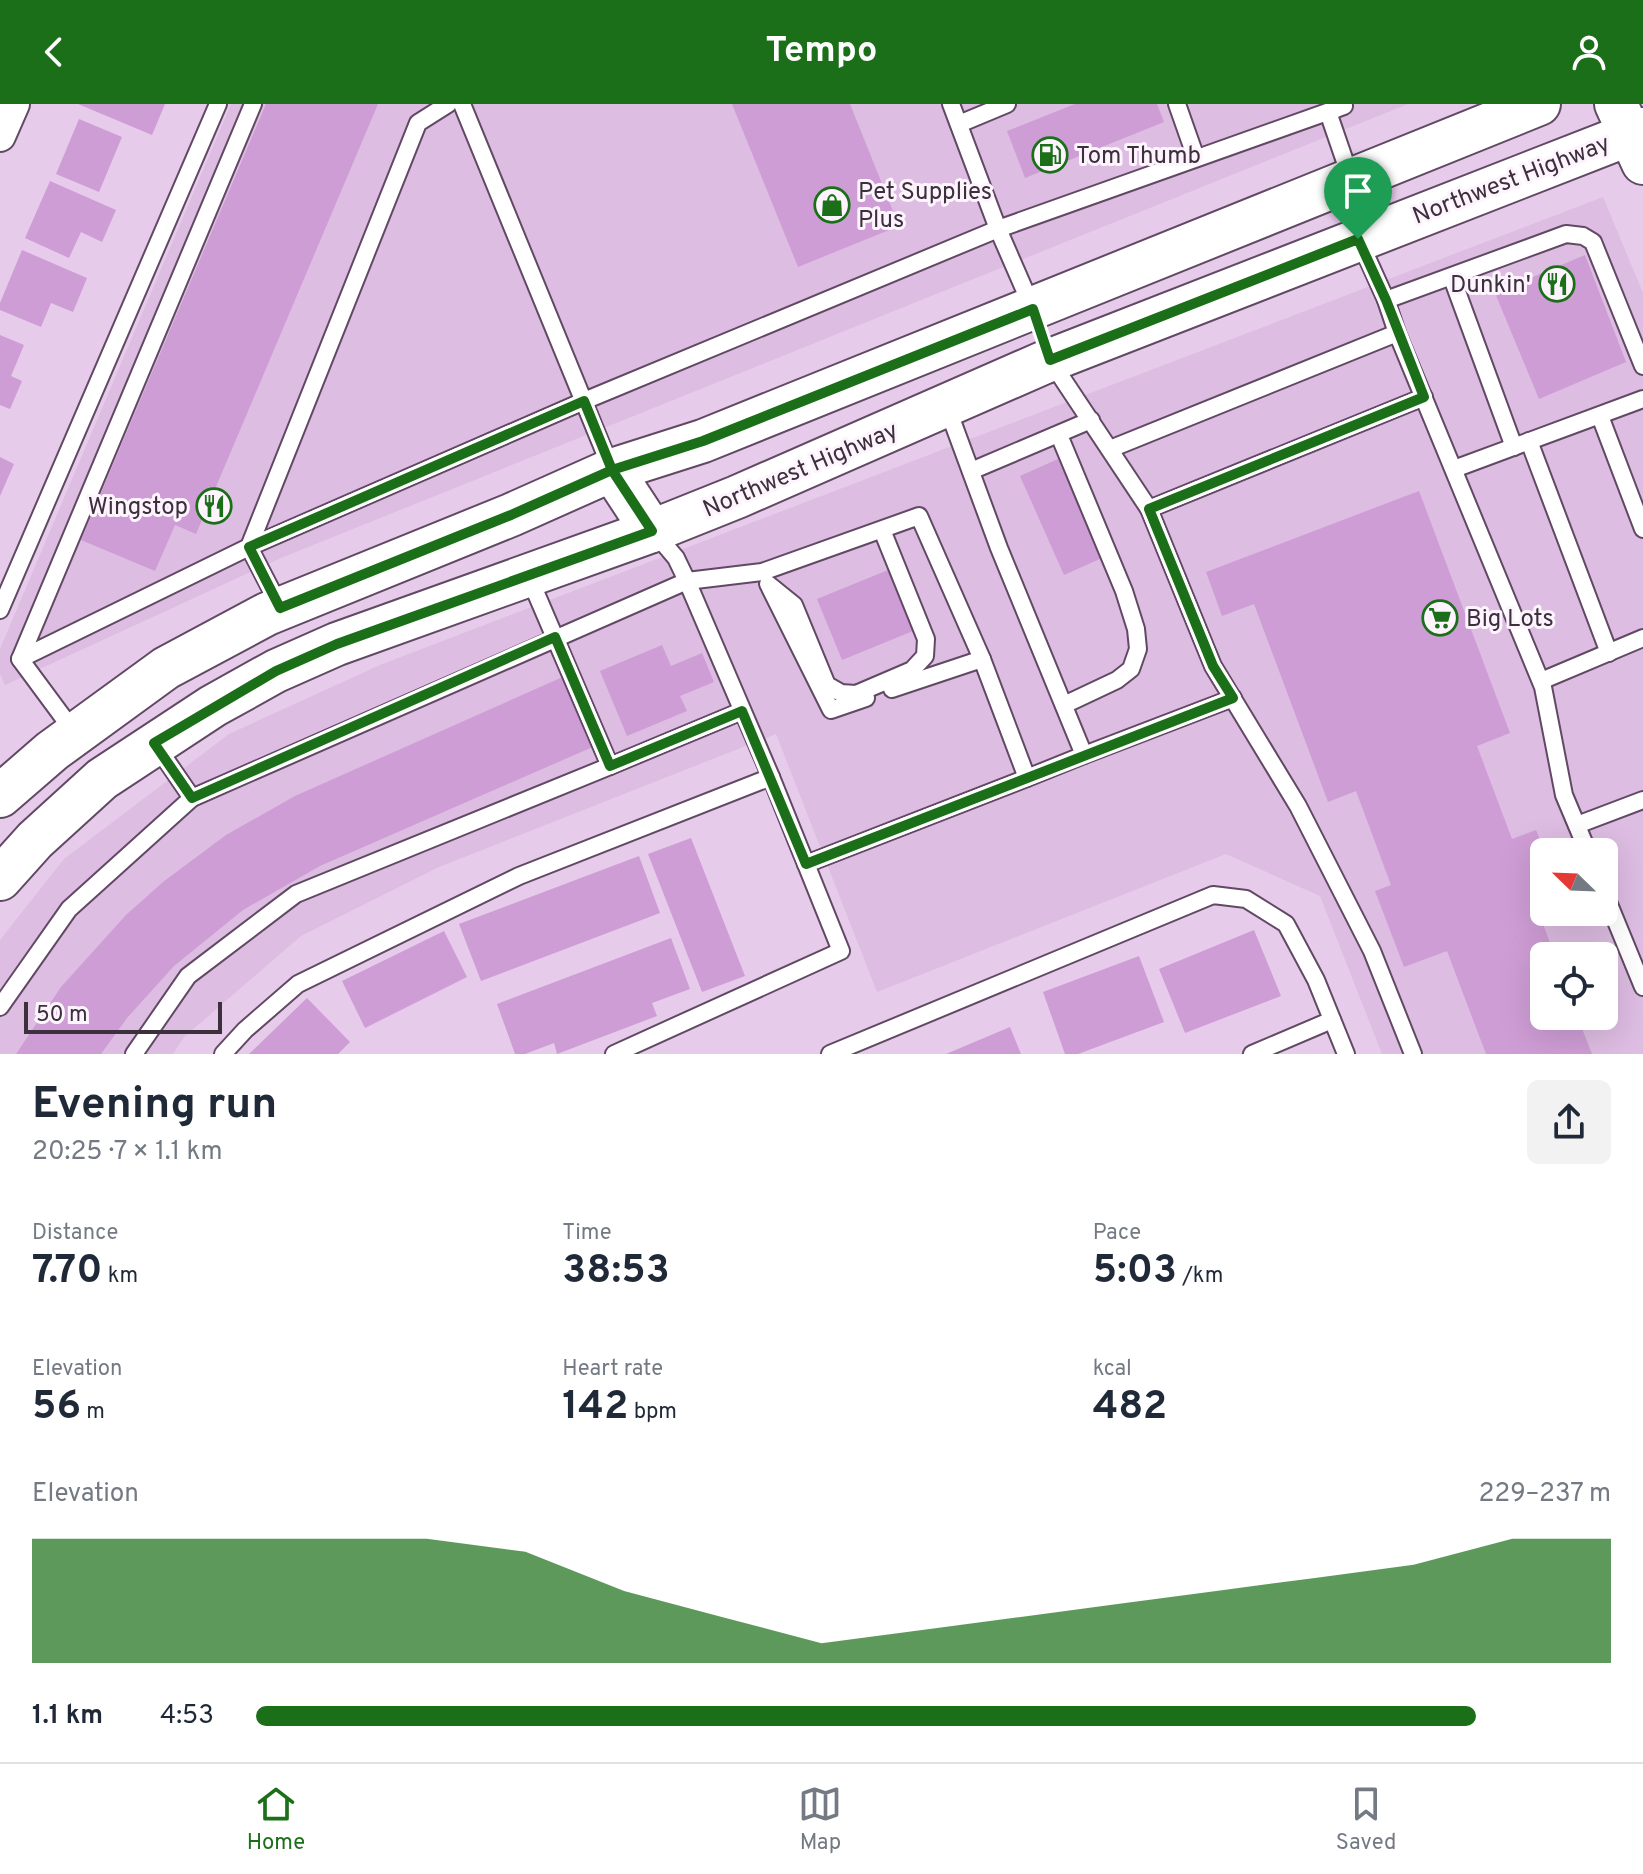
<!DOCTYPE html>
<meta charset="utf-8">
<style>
:root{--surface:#fff;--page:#f2f2f3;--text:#1f2937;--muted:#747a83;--line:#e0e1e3;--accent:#1b6f18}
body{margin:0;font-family:Overpass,sans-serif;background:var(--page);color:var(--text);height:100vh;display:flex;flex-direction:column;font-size:30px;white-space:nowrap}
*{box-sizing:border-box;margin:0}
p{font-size:26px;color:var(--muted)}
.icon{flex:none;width:44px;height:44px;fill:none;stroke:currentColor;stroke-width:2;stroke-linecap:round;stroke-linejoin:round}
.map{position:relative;height:950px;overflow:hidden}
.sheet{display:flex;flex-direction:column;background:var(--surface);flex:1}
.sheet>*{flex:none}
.needle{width:52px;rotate:293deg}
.fabs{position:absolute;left:1530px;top:734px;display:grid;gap:16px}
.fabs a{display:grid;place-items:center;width:88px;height:88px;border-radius:12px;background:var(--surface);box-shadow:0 8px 32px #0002;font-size:40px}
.scale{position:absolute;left:24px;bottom:20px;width:198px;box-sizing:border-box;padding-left:8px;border:4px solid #3b303c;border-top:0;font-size:22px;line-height:28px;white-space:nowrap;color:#3b303c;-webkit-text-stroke:6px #fdf4fe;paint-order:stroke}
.pin{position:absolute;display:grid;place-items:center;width:68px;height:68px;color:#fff;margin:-82px -34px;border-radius:50% 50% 50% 0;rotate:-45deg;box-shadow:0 0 8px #0007}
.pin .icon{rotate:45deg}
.round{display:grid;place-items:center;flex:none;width:84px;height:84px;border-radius:12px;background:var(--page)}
.head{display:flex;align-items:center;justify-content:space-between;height:136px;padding:0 32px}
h1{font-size:44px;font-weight:700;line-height:60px}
.metrics{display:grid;grid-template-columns:repeat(3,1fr);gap:12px;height:136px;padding:8px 32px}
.metrics div{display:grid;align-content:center}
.metrics b{font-size:40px;font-weight:700}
.metrics small{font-size:22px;font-weight:400}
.metrics p{font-size:22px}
.chart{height:224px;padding:16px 32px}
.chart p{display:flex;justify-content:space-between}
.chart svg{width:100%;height:144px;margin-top:8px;fill:var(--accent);opacity:.7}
ul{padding:0 32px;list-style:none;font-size:26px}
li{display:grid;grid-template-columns:128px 96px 1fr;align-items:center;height:60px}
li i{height:20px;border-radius:10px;background:var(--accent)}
header{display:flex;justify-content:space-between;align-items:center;height:104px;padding:0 32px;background:var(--accent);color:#fff;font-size:36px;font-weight:700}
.tab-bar{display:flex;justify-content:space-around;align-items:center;height:112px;border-top:2px solid var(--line);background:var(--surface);font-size:22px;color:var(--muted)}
.tab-bar a{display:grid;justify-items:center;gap:4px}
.tab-bar .selected{color:var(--accent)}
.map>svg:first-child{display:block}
.built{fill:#ddbde2;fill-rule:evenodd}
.building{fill:#ce9dd5}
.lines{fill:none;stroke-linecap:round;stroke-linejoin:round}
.lane-casing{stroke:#614964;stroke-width:20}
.street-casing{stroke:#614964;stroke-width:34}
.secondary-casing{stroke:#614964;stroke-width:46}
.lane{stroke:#fff;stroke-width:16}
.street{stroke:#fff;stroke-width:30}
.secondary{stroke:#fff;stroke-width:42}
.route-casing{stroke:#fff;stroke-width:16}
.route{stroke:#1b6f18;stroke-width:10}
.labels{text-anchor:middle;stroke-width:6;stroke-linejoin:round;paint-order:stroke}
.poi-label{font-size:24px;fill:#3b303c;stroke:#fdf4fe;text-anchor:start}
.street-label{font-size:24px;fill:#3b303c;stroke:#fdf4fe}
</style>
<header><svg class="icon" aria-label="back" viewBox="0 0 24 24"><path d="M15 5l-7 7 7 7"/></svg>Tempo<svg class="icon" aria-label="person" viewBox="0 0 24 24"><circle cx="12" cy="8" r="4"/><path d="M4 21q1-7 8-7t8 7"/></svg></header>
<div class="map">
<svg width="1643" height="950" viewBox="0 0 1643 950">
<rect width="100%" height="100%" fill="#e7cbeb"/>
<g class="built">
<path d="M231,0H1408L281,454L5,581L0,570V545Z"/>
<path d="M1603,93L1643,189V950H1382L1320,792L1226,750L877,888L776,630L439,763L301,832L184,933L173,950H0V836L64,755L229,630L380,561ZM1544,748H1604V808H1544ZM1544,852H1604V912H1544Z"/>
</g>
<g class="building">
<path d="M78,0H165L152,31Z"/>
<path d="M266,0H378L196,430L175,421L155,467L81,436Z"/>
<path d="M732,0H850L899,122L798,163Z"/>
<path d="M1075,0H1157L1164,18L1025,74L1007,27Z"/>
<path d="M79,15L122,33L99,88L56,70Z"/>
<path d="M50,77L116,106L102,138L81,128L69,154L25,134Z"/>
<path d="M22,146L87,174L73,208L51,199L41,223L0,206V199Z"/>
<path d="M1585,151L1626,258L1539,295L1495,189Z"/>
<path d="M0,231L24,241L11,272L22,277L10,305L0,301Z"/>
<path d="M0,353L14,360L0,392Z"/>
<path d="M1058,355L1102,454L1064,471L1020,372Z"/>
<path d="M1419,387L1510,629L1477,642L1512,735L1536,726L1545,748L1544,810L1540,812L1555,852H1544V912H1577L1592,950H1486L1447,847L1404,863L1375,787L1391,781L1356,687L1328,698L1254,500L1222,512L1206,468Z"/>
<path d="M888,466L913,527L842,556L817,495Z"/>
<path d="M662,541L671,562L702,549L714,578L680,592L687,607L627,632L600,567Z"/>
<path d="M565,572L595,642L320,762L243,806L174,862L127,914L101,950H16L61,883L126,811L163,778L226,731L295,692Z"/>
<path d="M691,734L745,872L702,888L648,750Z"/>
<path d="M639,752L660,809L481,877L459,820Z"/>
<path d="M1254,826L1281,892L1185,929L1159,865Z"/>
<path d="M444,827L467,873L365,924L342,877Z"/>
<path d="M671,834L690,885L652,899L657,912L557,950L554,939L525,950H515L497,900Z"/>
<path d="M1139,852L1164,918L1078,950H1065L1043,888Z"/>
<path d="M307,894L350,938L338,950H249Z"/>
<path d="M1010,923L1021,950H946Z"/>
</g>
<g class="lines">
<defs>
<g id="lane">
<path d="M253,0L20,555L249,443L584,297L998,125L1344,2"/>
<path d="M462,0L611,364"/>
<path d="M951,0L998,125L1032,203"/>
<path d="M1177,0L1196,54"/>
<path d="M1336,5L1328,8L1351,75"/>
<path d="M959,20L1007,0"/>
<path d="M1359,136L1386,196L1397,229L1543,583L1564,691L1588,748"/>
<path d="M1452,174L1514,343"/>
<path d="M1386,196L1566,130L1583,132L1593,138L1643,262"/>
<path d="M1050,256L1149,405L1213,562L1298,702L1372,847L1413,950"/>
<path d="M947,303L999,444L1084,651L1233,594"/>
<path d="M1600,312L1643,425"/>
<path d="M1059,331L1124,487L1136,525L1138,545L1131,565L1117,576L1064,601"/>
<path d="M1529,337L1609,549"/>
<path d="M1110,345L1397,229"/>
<path d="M1454,365L1643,295"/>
<path d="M971,367L1091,316"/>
<path d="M1149,405L1424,293"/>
<path d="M768,480L794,501L827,581L841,589L856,590L912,566L925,552L926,535L882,426"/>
<path d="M770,484L831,606L866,594"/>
<path d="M280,503L249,443L418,19L448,0"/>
<path d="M0,506L218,0"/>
<path d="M20,555L74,628"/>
<path d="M1541,577L1643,534"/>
<path d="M892,585L982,555"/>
<path d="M155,640L192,694"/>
<path d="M610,662L742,607"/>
<path d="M1577,721L1643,696"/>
<path d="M806,760L1027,674"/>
<path d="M1604,788L1643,883"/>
<path d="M0,903L69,805L192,694L687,477L762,468L919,412L982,555L1027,674L1084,651"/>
<path d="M134,950L188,872L296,790L610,662L529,473"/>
<path d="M223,950L245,926L298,880L519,772L771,673"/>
<path d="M614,950L841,847L771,673L687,477L676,454L654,428"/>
<path d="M830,950L1213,791L1246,795L1286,820L1316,876L1346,950"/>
<path d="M1252,950L1332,916"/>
</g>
<path id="street" d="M0,32L14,0"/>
<g id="secondary">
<path d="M1616,0L1643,59"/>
<path d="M612,366L652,427"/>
<path d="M0,692L52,647L166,564L267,510L511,411L612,366L703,337L1539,0"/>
<path d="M0,775L35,736L102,675L213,602L276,567L337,540L652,427L737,393L1043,259L1643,25"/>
</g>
</defs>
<use href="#lane" class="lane-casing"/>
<use href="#street" class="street-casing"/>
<use href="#secondary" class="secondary-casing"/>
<use href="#lane" class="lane"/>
<use href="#street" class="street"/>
<use href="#secondary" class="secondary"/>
</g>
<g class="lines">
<defs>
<path id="route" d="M1358,135L1050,256L1033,205L703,337L612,366L511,411L280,504L249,443L584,297L612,366L652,427L337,540L276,567L154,639L192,694L555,533L610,662L742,607L806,760L1233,594L1213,562L1149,405L1424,293L1386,196L1358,135"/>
</defs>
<use href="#route" class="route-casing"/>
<use href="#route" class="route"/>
</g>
<defs>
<symbol id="fuel-ring" viewBox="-11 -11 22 22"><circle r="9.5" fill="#fdf4fe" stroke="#1b6f18" stroke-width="1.5"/><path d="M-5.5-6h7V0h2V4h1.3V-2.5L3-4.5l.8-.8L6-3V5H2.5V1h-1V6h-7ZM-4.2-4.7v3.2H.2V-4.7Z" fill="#1b6f18"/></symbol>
<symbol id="shop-ring" viewBox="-11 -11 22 22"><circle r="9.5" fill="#fdf4fe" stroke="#1b6f18" stroke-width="1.5"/><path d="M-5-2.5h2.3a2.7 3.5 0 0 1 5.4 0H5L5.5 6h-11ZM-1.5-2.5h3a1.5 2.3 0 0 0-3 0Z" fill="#1b6f18"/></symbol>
<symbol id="restaurant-ring" viewBox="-11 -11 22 22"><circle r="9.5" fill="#fdf4fe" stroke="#1b6f18" stroke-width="1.5"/><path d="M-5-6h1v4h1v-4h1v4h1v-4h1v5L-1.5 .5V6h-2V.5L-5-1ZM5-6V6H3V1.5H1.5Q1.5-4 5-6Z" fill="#1b6f18"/></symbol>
<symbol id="supermarket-ring" viewBox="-11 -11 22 22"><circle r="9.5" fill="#fdf4fe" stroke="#1b6f18" stroke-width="1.5"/><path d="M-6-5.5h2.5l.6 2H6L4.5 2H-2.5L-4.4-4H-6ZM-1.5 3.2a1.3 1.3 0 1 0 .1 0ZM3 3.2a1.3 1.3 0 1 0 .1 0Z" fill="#1b6f18"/></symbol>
</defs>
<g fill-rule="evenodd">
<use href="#fuel-ring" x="1030" y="31" width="40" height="40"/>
<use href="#shop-ring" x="812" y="81" width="40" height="40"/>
<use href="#restaurant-ring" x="1537" y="160" width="40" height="40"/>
<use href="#restaurant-ring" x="194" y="382" width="40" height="40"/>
<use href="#supermarket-ring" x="1420" y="494" width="40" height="40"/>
</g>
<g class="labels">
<g class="poi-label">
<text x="1076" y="59">Tom Thumb</text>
<text x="858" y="95">Pet Supplies<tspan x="858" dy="28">Plus</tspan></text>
<text x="1531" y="188" text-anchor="end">Dunkin'</text>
<text x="188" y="410" text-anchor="end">Wingstop</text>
<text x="1466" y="522">Big Lots</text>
</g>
<g class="street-label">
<text transform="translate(1511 75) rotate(-21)" y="8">Northwest Highway</text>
<text transform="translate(800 365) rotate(-23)" y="8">Northwest Highway</text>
</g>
</g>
</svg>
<div class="fabs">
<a><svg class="needle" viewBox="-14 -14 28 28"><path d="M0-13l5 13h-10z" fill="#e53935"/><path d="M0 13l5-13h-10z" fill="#747a83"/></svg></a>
<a><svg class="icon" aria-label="locate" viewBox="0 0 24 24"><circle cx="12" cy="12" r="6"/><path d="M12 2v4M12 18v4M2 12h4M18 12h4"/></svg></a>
</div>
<div class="scale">50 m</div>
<div class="pin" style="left:1358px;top:135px;background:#1e9e55"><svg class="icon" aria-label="arrive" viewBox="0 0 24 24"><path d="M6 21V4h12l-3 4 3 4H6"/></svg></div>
</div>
<section class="sheet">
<div class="head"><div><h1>Evening run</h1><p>20:25 · 7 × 1.1 km</p></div><a class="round"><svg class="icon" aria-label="share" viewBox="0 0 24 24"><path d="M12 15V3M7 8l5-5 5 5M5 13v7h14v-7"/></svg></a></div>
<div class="metrics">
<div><p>Distance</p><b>7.70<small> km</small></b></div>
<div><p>Time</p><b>38:53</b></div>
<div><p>Pace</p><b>5:03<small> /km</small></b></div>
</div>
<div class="metrics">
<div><p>Elevation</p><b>56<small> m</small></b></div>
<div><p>Heart rate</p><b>142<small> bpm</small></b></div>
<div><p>kcal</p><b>482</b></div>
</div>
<div class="chart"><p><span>Elevation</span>229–237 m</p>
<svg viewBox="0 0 160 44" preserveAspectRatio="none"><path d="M0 44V6L10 6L20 6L30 6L40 6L50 10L60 22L70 30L80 38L90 34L100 30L110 26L120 22L130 18L140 14L150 6L160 6V44z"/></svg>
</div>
<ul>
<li><b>1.1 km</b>4:53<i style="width:90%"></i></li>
</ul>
</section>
<nav class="tab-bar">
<a class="selected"><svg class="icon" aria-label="home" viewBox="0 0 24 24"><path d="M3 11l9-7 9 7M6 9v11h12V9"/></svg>Home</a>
<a><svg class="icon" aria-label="map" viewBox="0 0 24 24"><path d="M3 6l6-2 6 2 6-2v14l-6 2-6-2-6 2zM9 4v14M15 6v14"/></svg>Map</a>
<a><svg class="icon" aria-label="saved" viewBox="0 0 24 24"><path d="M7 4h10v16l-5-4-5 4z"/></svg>Saved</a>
</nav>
